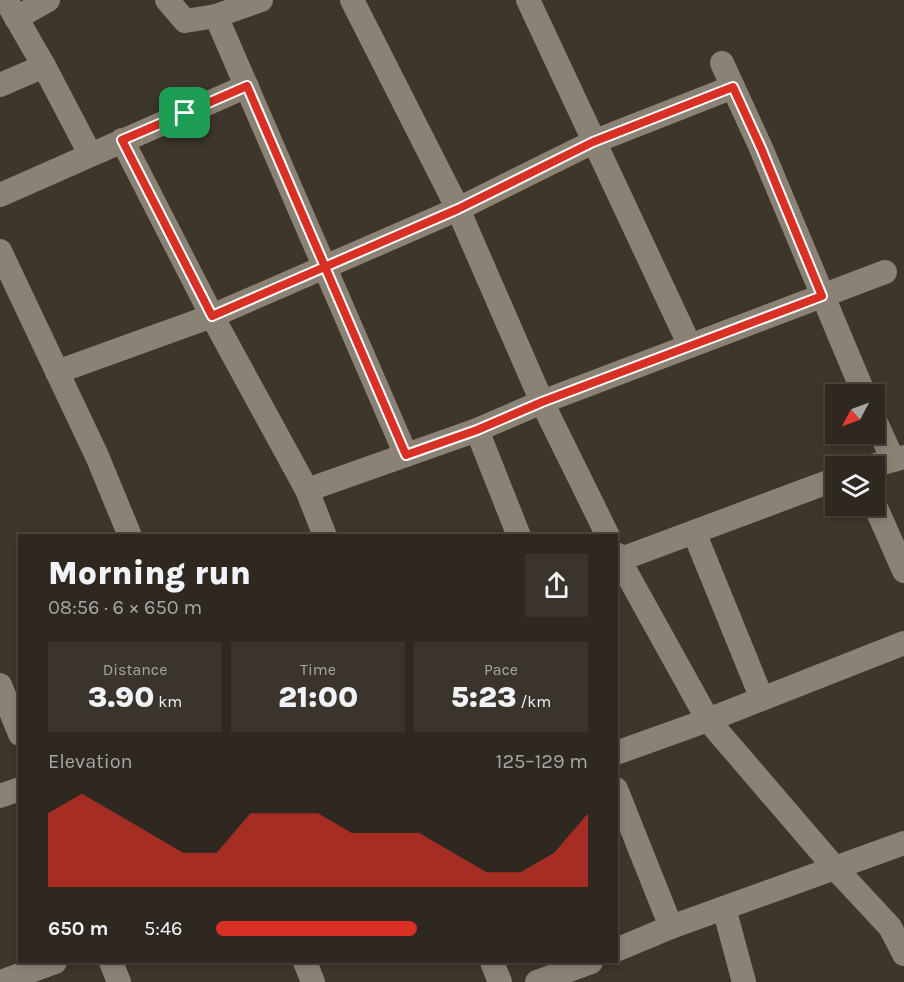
<!DOCTYPE html>
<meta charset="utf-8">
<style>
:root{--surface:#2e2820;--page:#3a342d;--text:#f1f3f6;--muted:#a7a6a5;--line:#49443e;--accent:#d93025}
body{margin:0;font-family:Karla,sans-serif;background:var(--page);color:var(--text);height:100vh;display:flex;flex-direction:column;font-size:22px;white-space:nowrap}
*{box-sizing:border-box;margin:0}
p{font-size:20px;color:var(--muted)}
.icon{flex:none;width:33px;height:33px;fill:none;stroke:currentColor;stroke-width:2;stroke-linecap:round;stroke-linejoin:round}
.map{position:relative;flex:1;overflow:hidden}
.sheet{position:absolute;left:18px;top:534px;width:600px;height:429px;display:flex;flex-direction:column;background:var(--surface);border-radius:0px;box-shadow:0 3px 9px #0003,0 0 0 2px var(--line)}
.sheet>*{flex:none}
.needle{width:39px;rotate:229deg}
.tools{position:absolute;left:825px;top:384px;display:grid;gap:12px}
.tools a{display:grid;place-items:center;width:60px;height:60px;border-radius:0px;background:var(--surface);box-shadow:0 3px 9px #0003,0 0 0 2px var(--line);font-size:30px}
.pin{position:absolute;display:grid;place-items:center;width:51px;height:51px;color:#fff;margin:-26px;border-radius:12px;box-shadow:0 3px 9px #0006}
.round{display:grid;place-items:center;flex:none;width:63px;height:63px;border-radius:0px;background:var(--page)}
.headline{display:flex;align-items:center;justify-content:space-between;height:102px;padding:0 30px}
h1{font-size:33px;font-weight:800;line-height:45px}
.figures{display:grid;grid-template-columns:repeat(3,1fr);gap:9px;height:102px;padding:6px 30px}
.figures div{display:grid;align-content:center;border-radius:0px;background:var(--page);text-align:center}
.figures b{font-size:30px;font-weight:800}
.figures small{font-size:16px;font-weight:400}
.figures p{font-size:16px}
.chart{height:168px;padding:12px 30px}
.chart p{display:flex;justify-content:space-between}
.chart svg{width:100%;height:108px;margin-top:6px;fill:var(--accent);opacity:.7}
ul{padding:0 30px;list-style:none;font-size:20px}
li{display:grid;grid-template-columns:96px 72px 1fr;align-items:center;height:45px}
li i{height:15px;border-radius:8px;background:var(--accent)}
.map>svg:first-child{display:block}
.lines{fill:none;stroke-linecap:round;stroke-linejoin:round}
.minor{stroke:#8a8275;stroke-width:24}
.route-casing{stroke:#fff;stroke-width:12}
.route{stroke:#d93025;stroke-width:8}
</style>
<div class="map">
<svg width="904" height="982" viewBox="0 0 904 982">
<rect width="100%" height="100%" fill="#3d362a"/>
<g class="lines">
<g class="minor">
<path d="M6,0L44,66L90,154"/>
<path d="M167,0L185,21L216,16L261,0"/>
<path d="M352,0L458,209L542,402L608,536"/>
<path d="M528,0L690,346"/>
<path d="M216,16L406,455"/>
<path d="M16,18L48,0"/>
<path d="M722,63L761,148L864,394"/>
<path d="M0,85L44,66"/>
<path d="M122,140L212,316L307,490L325,536"/>
<path d="M0,195L247,86"/>
<path d="M0,251L97,456L130,536"/>
<path d="M57,372L212,316L458,209L593,142L733,87"/>
<path d="M874,418L893,460"/>
<path d="M477,430L519,536"/>
<path d="M872,466L904,457"/>
<path d="M307,490L477,430L542,402L885,272"/>
<path d="M874,503L904,571"/>
<path d="M694,532L762,699"/>
<path d="M616,554L708,720L835,868L890,927L904,954"/>
<path d="M616,561L836,479"/>
<path d="M0,685L20,734"/>
<path d="M616,753L708,720L904,643"/>
<path d="M616,789L671,927"/>
<path d="M0,796L20,789"/>
<path d="M724,908L744,982"/>
<path d="M616,950L671,927L904,843"/>
<path d="M111,962L119,982"/>
<path d="M305,962L313,982"/>
<path d="M492,962L500,982"/>
<path d="M1,982L55,962"/>
<path d="M537,982L591,962"/>
</g>
</g>
<g class="lines">
<defs>
<path id="route" d="M185,113L122,140L212,316L458,209L593,142L733,87L761,148L822,296L542,402L477,430L406,455L247,86L185,113"/>
</defs>
<use href="#route" class="route-casing"/>
<use href="#route" class="route"/>
</g>
</svg>
<div class="tools">
<a><svg class="needle" viewBox="-14 -14 28 28"><path d="M0-13l5 13h-10z" fill="#e53935"/><path d="M0 13l5-13h-10z" fill="#a7a6a5"/></svg></a>
<a><svg class="icon" aria-label="layers" viewBox="0 0 24 24"><path d="M12 4l9 5-9 5-9-5zM3 14l9 5 9-5"/></svg></a>
</div>
<div class="pin" style="left:185px;top:113px;background:#1e9e55"><svg class="icon" aria-label="arrive" viewBox="0 0 24 24"><path d="M6 21V4h12l-3 4 3 4H6"/></svg></div>
<section class="sheet">
<div class="headline"><div><h1>Morning run</h1><p>08:56 · 6 × 650 m</p></div><a class="round"><svg class="icon" aria-label="share" viewBox="0 0 24 24"><path d="M12 15V3M7 8l5-5 5 5M5 13v7h14v-7"/></svg></a></div>
<div class="figures">
<div><p>Distance</p><b>3.90<small> km</small></b></div>
<div><p>Time</p><b>21:00</b></div>
<div><p>Pace</p><b>5:23<small> /km</small></b></div>
</div>
<div class="chart"><p><span>Elevation</span>125–129 m</p>
<svg viewBox="0 0 160 44" preserveAspectRatio="none"><path d="M0 44V14L10 6L20 14L30 22L40 30L50 30L60 14L70 14L80 14L90 22L100 22L110 22L120 30L130 38L140 38L150 30L160 14V44z"/></svg>
</div>
<ul>
<li><b>650 m</b>5:46<i style="width:54%"></i></li>
</ul>
</section>
</div>
